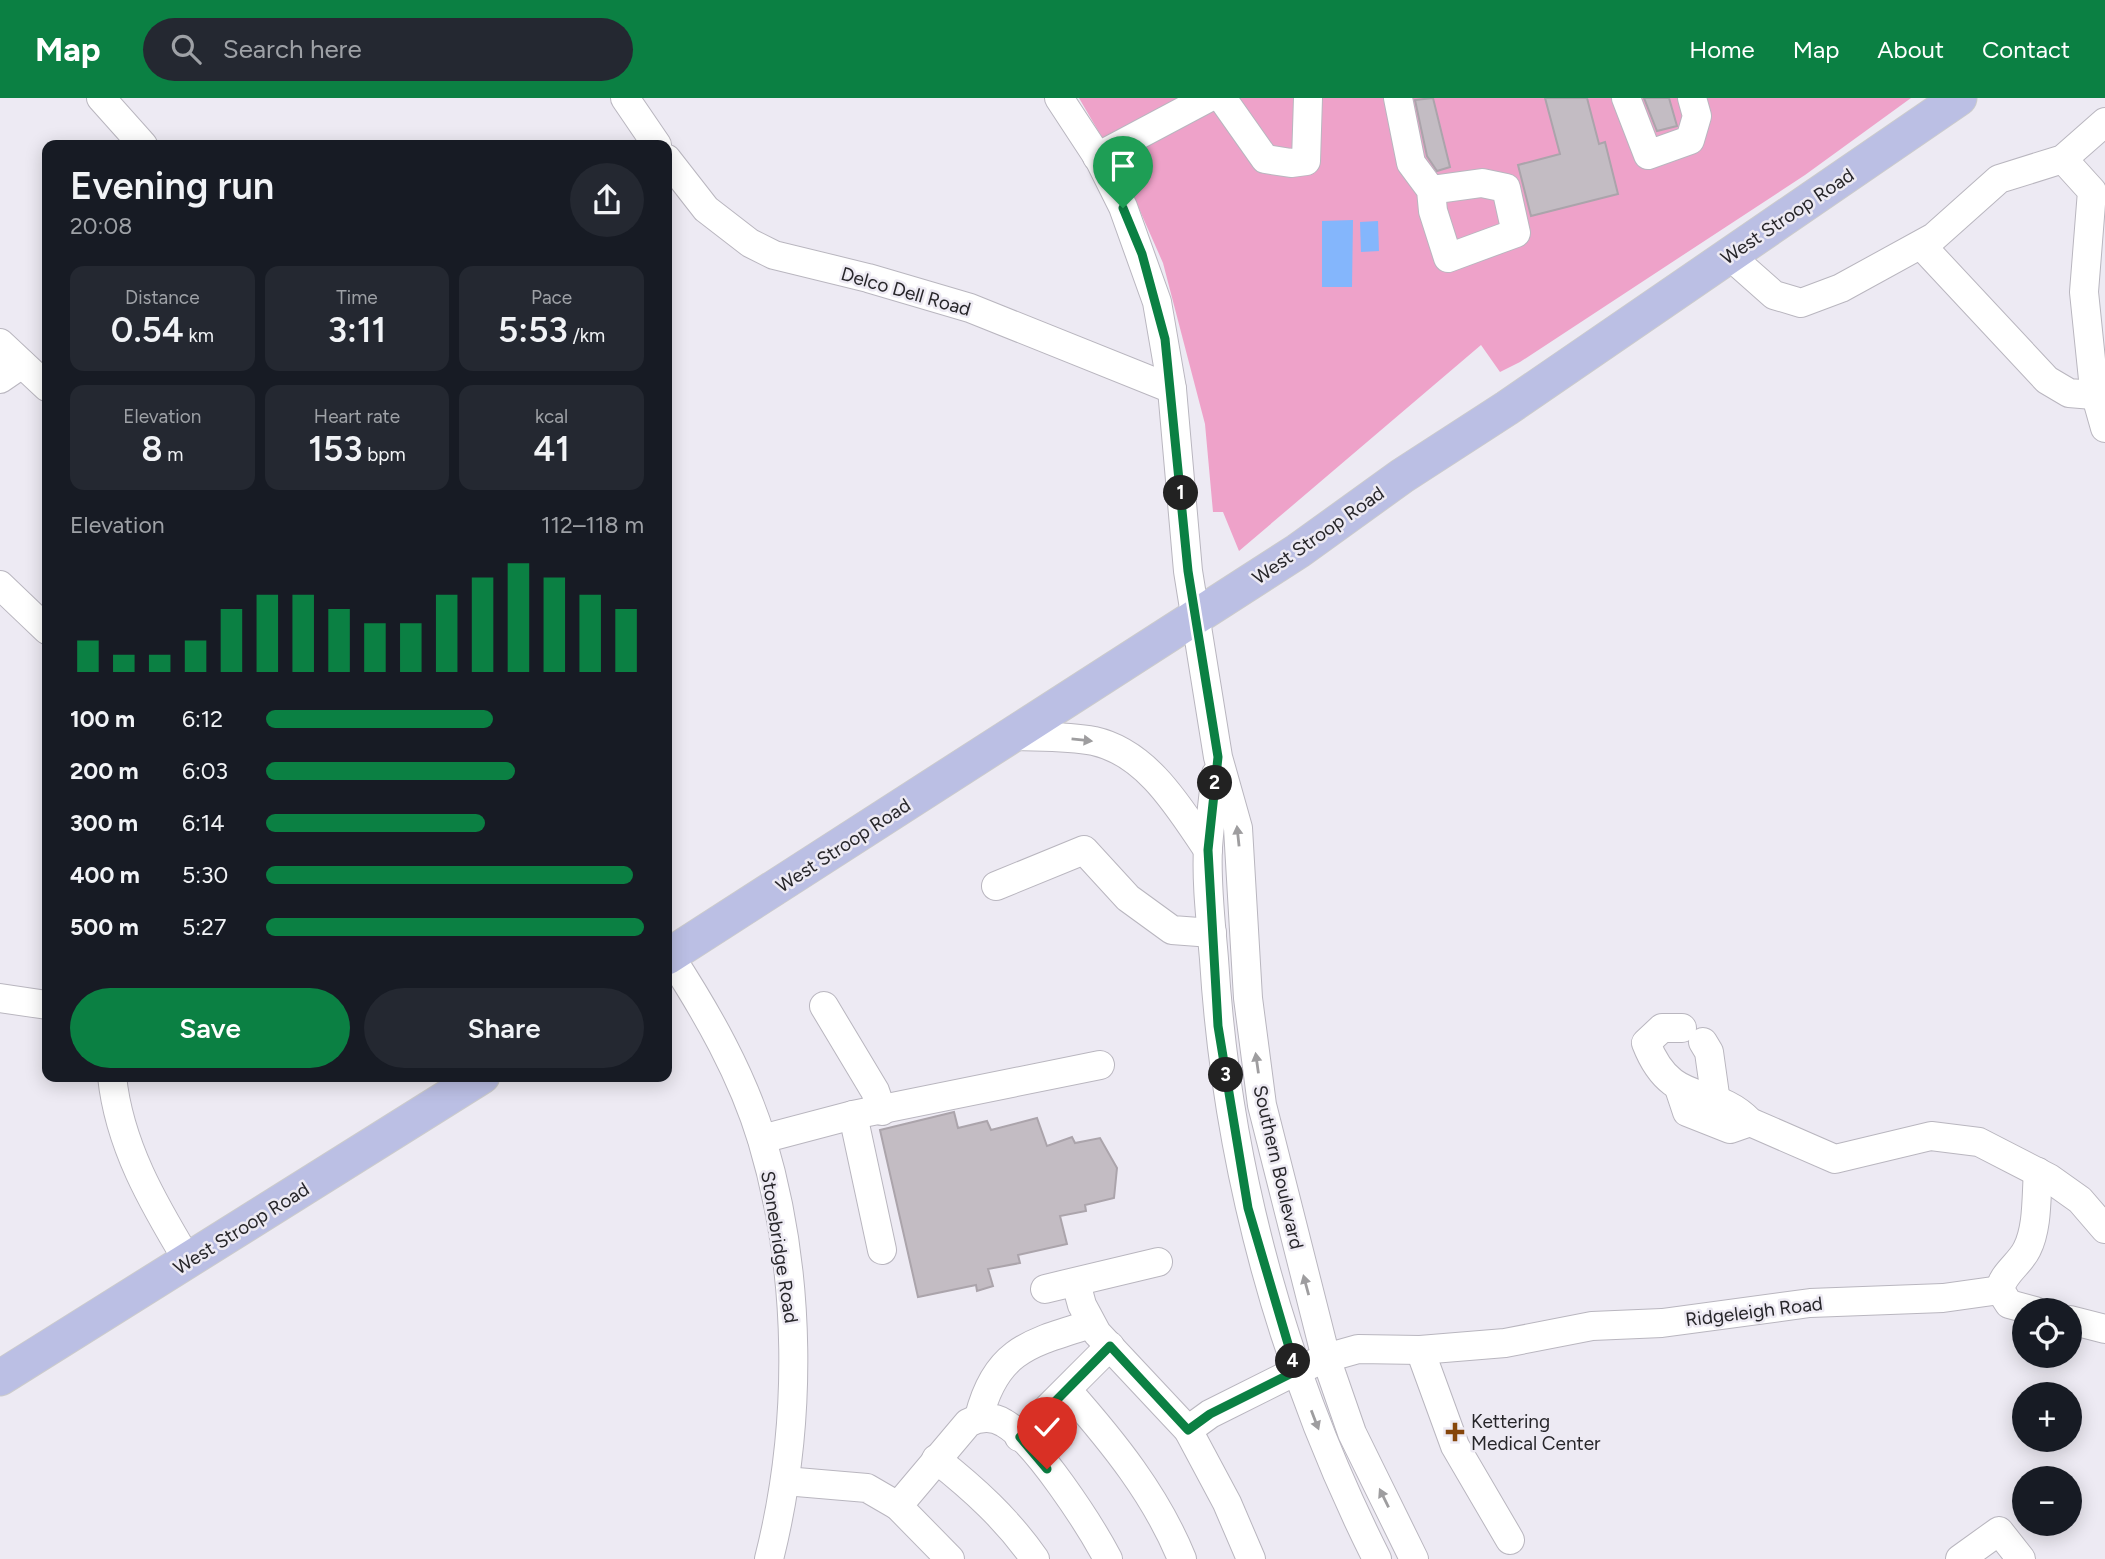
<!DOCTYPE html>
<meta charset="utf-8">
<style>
:root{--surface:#171b24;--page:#242831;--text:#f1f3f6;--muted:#9ea1a6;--accent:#0b8043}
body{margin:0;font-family:Figtree,sans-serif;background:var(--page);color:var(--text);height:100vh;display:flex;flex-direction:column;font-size:26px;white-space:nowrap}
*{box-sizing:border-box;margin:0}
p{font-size:23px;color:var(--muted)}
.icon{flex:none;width:38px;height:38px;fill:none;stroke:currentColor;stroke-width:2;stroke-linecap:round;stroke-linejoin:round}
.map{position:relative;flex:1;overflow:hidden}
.panel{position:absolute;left:42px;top:42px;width:630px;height:942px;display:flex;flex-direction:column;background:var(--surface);border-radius:14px;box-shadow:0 4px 18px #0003}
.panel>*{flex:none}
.controls{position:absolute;left:2012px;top:1200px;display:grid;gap:14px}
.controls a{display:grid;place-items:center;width:70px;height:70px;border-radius:50%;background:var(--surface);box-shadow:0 4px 18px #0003;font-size:35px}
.pin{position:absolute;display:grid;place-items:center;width:60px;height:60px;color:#fff;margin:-72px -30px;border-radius:50% 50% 50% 0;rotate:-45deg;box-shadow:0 0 7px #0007}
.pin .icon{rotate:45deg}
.km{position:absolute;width:35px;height:35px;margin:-18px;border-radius:50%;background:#222;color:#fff;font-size:19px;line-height:35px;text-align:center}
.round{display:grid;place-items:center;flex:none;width:74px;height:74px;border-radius:37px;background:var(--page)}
.head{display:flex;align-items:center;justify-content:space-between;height:119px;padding:0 28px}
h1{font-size:38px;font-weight:600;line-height:52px}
.figures{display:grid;grid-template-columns:repeat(3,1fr);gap:10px;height:119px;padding:7px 28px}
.figures div{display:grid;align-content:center;border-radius:14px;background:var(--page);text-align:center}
.figures b{font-size:35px;font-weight:600}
.figures small{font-size:19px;font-weight:400}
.figures p{font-size:19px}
.chart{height:196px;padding:14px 28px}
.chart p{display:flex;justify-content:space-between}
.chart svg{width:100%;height:126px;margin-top:7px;stroke:var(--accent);stroke-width:6}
.primary-button{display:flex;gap:14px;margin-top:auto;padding:14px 28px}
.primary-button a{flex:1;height:80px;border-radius:42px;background:var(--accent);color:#fff;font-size:28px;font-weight:600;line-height:80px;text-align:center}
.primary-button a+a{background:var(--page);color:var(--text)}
ul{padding:0 28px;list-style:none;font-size:23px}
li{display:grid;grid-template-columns:112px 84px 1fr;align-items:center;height:52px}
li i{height:18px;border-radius:9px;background:var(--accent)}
header{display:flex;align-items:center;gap:42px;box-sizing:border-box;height:98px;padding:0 35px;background:var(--accent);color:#fff}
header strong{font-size:33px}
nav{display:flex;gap:38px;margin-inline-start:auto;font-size:24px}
.search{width:490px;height:63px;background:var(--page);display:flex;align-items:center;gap:18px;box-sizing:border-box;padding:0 24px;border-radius:38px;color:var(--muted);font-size:26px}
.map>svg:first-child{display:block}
.green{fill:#eea2c9}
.water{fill:#84b6fc}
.building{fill:#c3bcc3;stroke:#aba4ab;stroke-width:2}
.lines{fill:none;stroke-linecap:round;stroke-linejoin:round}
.minor-casing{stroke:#b9b6bf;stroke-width:30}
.major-casing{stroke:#cbcbcc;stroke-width:37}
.minor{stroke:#fff;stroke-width:28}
.major{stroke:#bbbfe4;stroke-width:35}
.oneway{fill:#9e9d9f}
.route-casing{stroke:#fff;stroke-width:14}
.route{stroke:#0b8043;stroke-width:9}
.poi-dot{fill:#85450b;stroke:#edeaf3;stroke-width:2.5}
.labels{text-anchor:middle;stroke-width:5;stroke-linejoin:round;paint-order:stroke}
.street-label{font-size:19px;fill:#27262a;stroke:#edeaf3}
.poi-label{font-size:19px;fill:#27262a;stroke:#edeaf3;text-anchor:start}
</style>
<header>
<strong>Map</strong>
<div class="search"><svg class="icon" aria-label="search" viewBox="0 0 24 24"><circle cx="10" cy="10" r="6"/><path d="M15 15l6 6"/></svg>Search here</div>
<nav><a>Home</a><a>Map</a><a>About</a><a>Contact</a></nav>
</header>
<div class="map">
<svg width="2105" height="1461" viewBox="0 0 2105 1461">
<rect width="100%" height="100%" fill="#edeaf3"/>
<path class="green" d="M1079,0H1911L1805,77L1520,264L1500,274L1481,247L1239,453L1223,414H1213L1205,326L1163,165L1125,79Z"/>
<g class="water">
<path d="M1353,122L1352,189H1322V123Z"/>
<path d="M1378,123L1379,153L1361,154L1360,124Z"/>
</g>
<g class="building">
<path d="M1433,0L1450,69L1437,73L1427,58L1415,2Z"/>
<path d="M1545,0H1587L1599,46L1605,44L1618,96L1531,118L1518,67L1560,56Z"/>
<path d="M1644,0H1669L1677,28L1657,33Z"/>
<path d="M954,1014L958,1030L987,1023L991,1032L1037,1020L1047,1048L1072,1039L1075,1045L1100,1040L1117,1070L1114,1100L1085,1107L1086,1113L1060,1118L1067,1146L1018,1157L1020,1165L988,1171L993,1188L977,1193L976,1187L918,1199L880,1032Z"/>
</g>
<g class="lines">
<defs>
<g id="minor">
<path d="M101,0L143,47"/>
<path d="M625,0L657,47"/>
<path d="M1059,0L1099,61L1123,109L1157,204L1172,291L1188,473L1218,659L1238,730L1248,900L1262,1007L1326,1260L1352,1335L1414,1461"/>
<path d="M1222,0L1265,61L1291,65L1306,63L1308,0"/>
<path d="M1398,0L1411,65L1431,92L1482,85L1506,90L1516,135L1448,160L1433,113L1431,92"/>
<path d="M1626,0L1648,57L1690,42L1697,18L1692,0"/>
<path d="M1097,59L1208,0"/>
<path d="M667,61L706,111L750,145L774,157L868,180L970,210L1172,291"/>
<path d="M2063,61L2092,93L2084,194L2094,291L2105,330"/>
<path d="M1921,147L2047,282L2069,295L2105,298"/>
<path d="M1730,158L1774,197L1801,205L1841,190L1934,139L1999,81L2063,61L2105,24"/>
<path d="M0,245L47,289"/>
<path d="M0,281L22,266"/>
<path d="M0,487L47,532"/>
<path d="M1014,638C1040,639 1068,638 1094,643C1148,655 1180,711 1208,752"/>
<path d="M1216,676C1213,700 1210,725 1208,749C1206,786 1211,825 1214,861C1227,1070 1283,1274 1377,1461"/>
<path d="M996,788L1084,752L1128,800L1172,832L1212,835"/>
<path d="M670,858C707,915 742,976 762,1042C802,1176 803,1326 769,1461"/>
<path d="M0,900L47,907"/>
<path d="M824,908L875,993L882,1013"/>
<path d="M1682,930H1662L1646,945C1672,1012 1713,985 1750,1024L1835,1061L1931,1038L1979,1044L2049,1080L2080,1102L2105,1131"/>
<path d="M1703,944L1709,954L1716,1004"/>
<path d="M112,978C119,1047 153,1105 188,1163"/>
<path d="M1679,990L1687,1014L1730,1031L1750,1024"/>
<path d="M853,1017L882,1152"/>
<path d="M762,1041L853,1017L1100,967"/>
<path d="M1076,1185L1082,1207L1097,1235L1188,1332L1227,1405L1251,1461"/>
<path d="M1045,1191L1158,1164"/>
<path d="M2000,1192C2002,1176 2020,1166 2027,1151C2038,1129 2036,1098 2038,1074"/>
<path d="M2000,1192L2009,1206L2035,1213"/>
<path d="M2070,1222L2105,1231"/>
<path d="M1420,1252L1455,1348L1510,1442"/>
<path d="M1068,1293C1113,1344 1156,1397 1182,1461"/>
<path d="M979,1319C996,1251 1031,1245 1091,1226"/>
<path d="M1188,1332L1210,1316L1296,1273L1326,1260L1358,1251L1420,1252L1505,1245L1592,1228L1662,1225L1810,1205L1943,1200L2000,1192"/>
<path d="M1019,1339L1110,1248"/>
<path d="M936,1361C974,1391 1007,1421 1035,1461"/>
<path d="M785,1383L867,1390L898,1408"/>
<path d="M950,1461L898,1408L968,1325C979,1319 993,1318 1004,1325C1036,1343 1090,1427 1108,1461"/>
<path d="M1960,1461L1999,1433L2021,1461"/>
</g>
<g id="major">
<path d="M667,859L1298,453L1402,378L1507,310L1959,0"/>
<path d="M0,1280L482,978"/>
</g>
</defs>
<use href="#minor" class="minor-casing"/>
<use href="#major" class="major-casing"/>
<use href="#minor" class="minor"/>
<use href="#major" class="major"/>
</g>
<defs><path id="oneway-solid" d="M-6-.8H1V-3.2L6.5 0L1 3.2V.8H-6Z" transform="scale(1.75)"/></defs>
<g class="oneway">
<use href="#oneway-solid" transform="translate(1082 642) rotate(6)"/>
<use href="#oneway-solid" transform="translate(1238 738) rotate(-96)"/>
<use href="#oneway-solid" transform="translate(1257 965) rotate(-98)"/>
<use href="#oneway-solid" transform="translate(1306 1187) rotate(-105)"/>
<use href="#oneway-solid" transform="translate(1315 1322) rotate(69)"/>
<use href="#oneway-solid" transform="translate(1384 1400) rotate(-116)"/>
</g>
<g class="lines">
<defs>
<path id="route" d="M1047,1371L1020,1339L1110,1248L1188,1332L1210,1316L1296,1273L1248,1110L1218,928L1208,752L1218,659L1188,473L1165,241L1142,156L1123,110"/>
</defs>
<use href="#route" class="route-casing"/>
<use href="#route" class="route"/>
</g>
<path class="poi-dot" d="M1451.5 1323.5h7v7h7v7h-7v7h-7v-7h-7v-7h7z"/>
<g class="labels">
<g class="street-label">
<text transform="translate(1787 118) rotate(-34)" y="7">West Stroop Road</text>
<text transform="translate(906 193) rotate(16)" y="7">Delco Dell Road</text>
<text transform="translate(1318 437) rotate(-35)" y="7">West Stroop Road</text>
<text transform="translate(843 747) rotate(-33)" y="7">West Stroop Road</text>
<text transform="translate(1279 1069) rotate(77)" y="7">Southern Boulevard</text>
<text transform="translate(241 1130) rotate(-32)" y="7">West Stroop Road</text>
<text transform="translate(780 1149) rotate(81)" y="7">Stonebridge Road</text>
<text transform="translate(1754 1213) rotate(-7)" y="7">Ridgeleigh Road</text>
</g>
<g class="poi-label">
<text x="1471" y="1330">Kettering<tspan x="1471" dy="22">Medical Center</tspan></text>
</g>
</g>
</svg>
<div class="controls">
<a><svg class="icon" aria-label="locate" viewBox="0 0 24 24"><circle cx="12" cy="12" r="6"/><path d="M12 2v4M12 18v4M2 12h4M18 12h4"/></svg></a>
<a>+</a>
<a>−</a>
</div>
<div class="pin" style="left:1123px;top:110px;background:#1e9e55"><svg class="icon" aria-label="arrive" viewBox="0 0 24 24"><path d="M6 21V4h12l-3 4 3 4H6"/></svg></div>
<div class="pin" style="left:1047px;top:1371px;background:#d93025"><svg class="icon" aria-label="check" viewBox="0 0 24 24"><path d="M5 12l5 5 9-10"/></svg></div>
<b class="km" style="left:1181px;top:395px">1</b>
<b class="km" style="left:1215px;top:685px">2</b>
<b class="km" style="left:1226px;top:977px">3</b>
<b class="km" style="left:1293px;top:1263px">4</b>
<section class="panel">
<div class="head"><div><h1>Evening run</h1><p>20:08</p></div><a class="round"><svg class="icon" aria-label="share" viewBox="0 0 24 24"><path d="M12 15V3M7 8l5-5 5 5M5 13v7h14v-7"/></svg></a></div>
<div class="figures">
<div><p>Distance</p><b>0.54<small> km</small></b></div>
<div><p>Time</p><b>3:11</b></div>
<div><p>Pace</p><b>5:53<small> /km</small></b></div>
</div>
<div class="figures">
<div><p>Elevation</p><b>8<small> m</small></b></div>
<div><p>Heart rate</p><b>153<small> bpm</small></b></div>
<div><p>kcal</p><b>41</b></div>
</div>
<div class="chart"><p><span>Elevation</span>112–118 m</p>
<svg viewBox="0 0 160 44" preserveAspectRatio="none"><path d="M5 44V33M15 44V38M25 44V38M35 44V33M45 44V22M55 44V17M65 44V17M75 44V22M85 44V27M95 44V27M105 44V17M115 44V11M125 44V6M135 44V11M145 44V17M155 44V22"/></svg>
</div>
<ul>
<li><b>100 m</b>6:12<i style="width:60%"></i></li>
<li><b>200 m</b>6:03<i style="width:66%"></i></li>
<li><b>300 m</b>6:14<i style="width:58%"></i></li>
<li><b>400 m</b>5:30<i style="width:97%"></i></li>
<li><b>500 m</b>5:27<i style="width:100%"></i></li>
</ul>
<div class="primary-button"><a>Save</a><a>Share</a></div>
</section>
</div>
